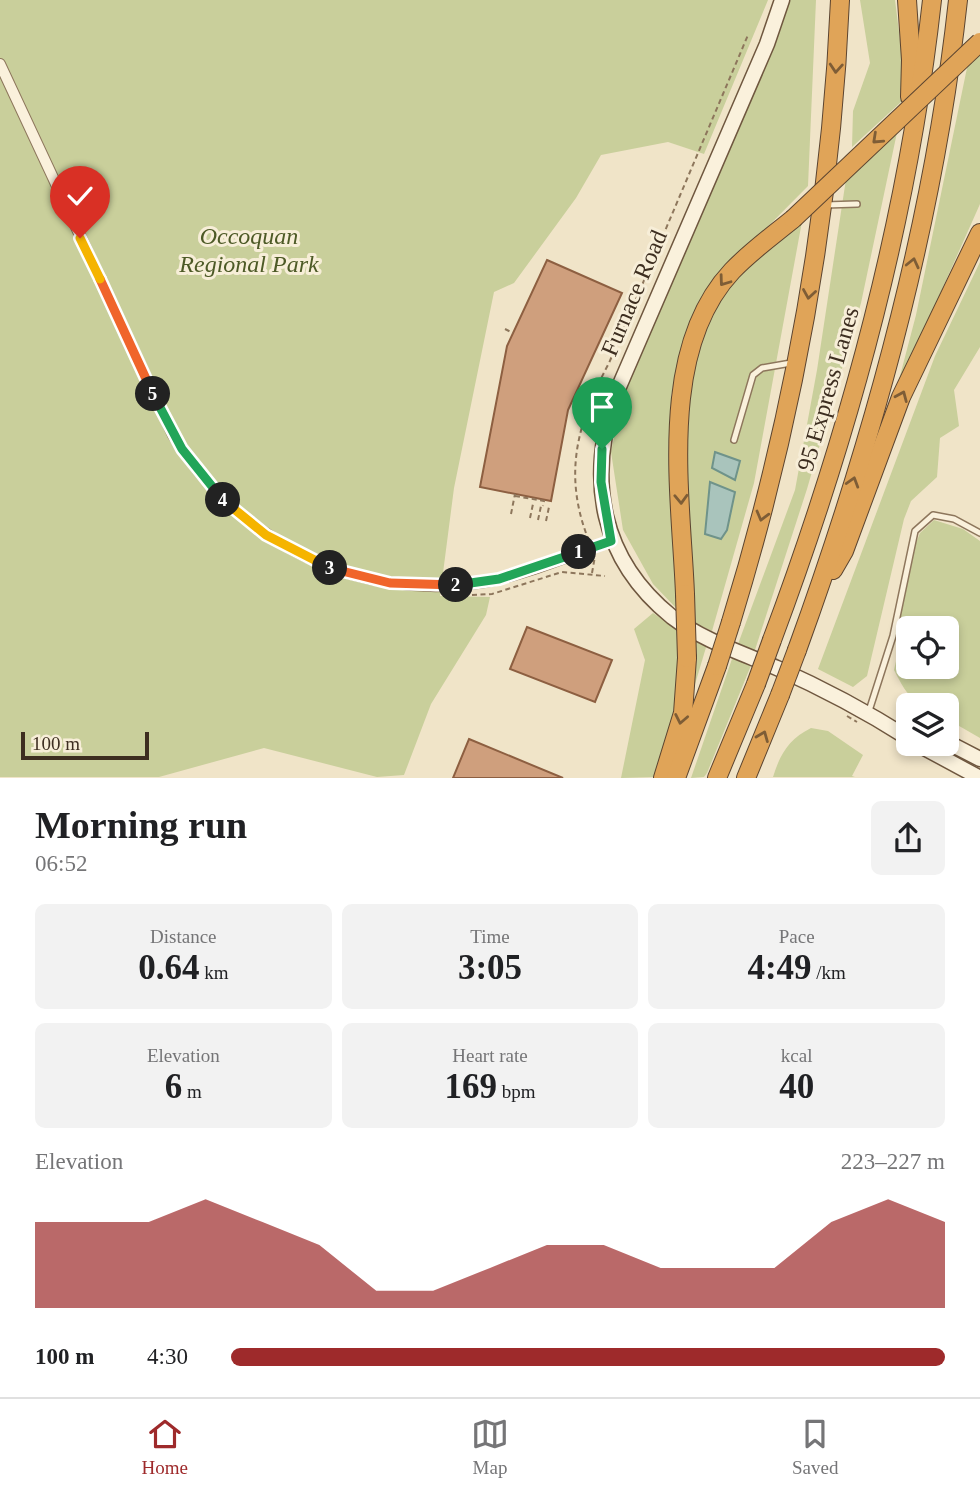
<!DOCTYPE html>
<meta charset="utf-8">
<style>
:root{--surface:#fff;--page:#f2f2f2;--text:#202124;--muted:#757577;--line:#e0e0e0;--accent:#9e2a2b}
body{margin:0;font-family:Georgia,serif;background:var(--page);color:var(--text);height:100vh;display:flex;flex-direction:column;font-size:26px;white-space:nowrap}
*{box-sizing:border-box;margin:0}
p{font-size:23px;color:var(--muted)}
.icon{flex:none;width:38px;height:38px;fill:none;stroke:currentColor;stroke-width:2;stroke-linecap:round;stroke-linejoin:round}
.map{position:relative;height:778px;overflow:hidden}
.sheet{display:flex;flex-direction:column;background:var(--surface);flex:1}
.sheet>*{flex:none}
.buttons{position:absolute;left:896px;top:616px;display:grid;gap:14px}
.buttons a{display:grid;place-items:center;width:63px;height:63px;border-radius:10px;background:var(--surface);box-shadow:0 4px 10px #0003;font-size:35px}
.scale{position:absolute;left:21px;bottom:18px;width:128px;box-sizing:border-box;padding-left:7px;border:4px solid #3d2e20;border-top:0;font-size:19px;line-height:24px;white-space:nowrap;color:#3d2e20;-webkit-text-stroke:5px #f7eed8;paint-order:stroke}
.pin{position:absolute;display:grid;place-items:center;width:60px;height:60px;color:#fff;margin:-72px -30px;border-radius:50% 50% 50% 0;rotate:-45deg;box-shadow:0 0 7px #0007}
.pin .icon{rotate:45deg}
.km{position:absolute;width:35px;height:35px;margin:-18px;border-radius:50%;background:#222;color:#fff;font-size:19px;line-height:35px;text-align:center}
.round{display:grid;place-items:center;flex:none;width:74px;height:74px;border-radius:10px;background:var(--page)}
.head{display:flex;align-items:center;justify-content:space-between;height:119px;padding:0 35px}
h1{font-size:38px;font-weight:600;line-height:52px}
.stats{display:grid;grid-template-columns:repeat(3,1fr);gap:10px;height:119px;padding:7px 35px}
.stats div{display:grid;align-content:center;border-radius:10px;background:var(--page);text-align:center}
.stats b{font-size:35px;font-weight:600}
.stats small{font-size:19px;font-weight:400}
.stats p{font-size:19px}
.chart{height:196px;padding:14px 35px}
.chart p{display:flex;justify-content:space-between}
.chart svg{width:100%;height:126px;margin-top:7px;fill:var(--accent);opacity:.7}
ul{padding:0 35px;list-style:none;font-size:23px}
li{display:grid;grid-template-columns:112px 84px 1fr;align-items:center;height:52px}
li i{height:18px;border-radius:9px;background:var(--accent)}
.dock{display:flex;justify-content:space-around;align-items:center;height:98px;border-top:2px solid var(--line);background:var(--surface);font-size:19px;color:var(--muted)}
.dock a{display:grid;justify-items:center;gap:4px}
.dock .on{color:var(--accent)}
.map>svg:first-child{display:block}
.green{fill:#c9cf9b;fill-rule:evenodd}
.water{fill:#a9c4bc;stroke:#6f938a;stroke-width:2}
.building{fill:#cf9f7d;stroke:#8d5f41;stroke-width:2}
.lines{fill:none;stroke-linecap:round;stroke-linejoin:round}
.lane-casing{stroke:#8d765c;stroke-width:8}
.street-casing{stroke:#8d765c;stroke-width:12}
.secondary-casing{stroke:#6f573f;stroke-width:17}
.highway-casing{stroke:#5b4430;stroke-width:20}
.path{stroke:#8d765c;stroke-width:2;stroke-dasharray:5 3.5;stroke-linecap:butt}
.lane{stroke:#faf1dc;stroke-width:5}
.street{stroke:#faf1dc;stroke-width:10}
.secondary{stroke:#faf1dc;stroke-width:14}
.highway{stroke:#e0a458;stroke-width:18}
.highway-bridge-casing{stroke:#5b4430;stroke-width:20;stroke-linecap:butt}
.highway-bridge{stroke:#e0a458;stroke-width:18}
.oneway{stroke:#7e5d36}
.split-1-casing{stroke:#fff;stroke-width:14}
.split-2-casing{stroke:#fff;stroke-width:14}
.split-3-casing{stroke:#fff;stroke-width:14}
.split-4-casing{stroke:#fff;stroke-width:14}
.split-5-casing{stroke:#fff;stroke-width:14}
.split-6-casing{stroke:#fff;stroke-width:14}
.split-7-casing{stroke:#fff;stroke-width:14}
.split-1{stroke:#22a559;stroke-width:9}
.split-2{stroke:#22a559;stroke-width:9}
.split-3{stroke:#f0652b;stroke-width:9}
.split-4{stroke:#f5b400;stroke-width:9}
.split-5{stroke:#22a559;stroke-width:9}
.split-6{stroke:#f0652b;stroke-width:9}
.split-7{stroke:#f5b400;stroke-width:9}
.labels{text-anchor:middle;stroke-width:6;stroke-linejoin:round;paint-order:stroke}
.park-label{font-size:24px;font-style:italic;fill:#4d5a26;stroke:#f7eed8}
.street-label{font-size:24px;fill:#3d2e20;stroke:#f7eed8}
</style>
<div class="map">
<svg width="980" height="778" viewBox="0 0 980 778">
<rect width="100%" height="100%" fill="#f0e4c8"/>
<g class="green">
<path d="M0,0H768L704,154L668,142L601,155L576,198L514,283L494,292L454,488L440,596L490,597L486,615L431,704L404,775L377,777L264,748L159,777H0Z"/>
<path d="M785,0H816L808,186L717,278L695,313L682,345L671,396L677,609L653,584L623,530L611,452L624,389L739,128Z"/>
<path d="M860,0H895L904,72L901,102L852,147L853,111L870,63Z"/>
<path d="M980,50V204L895,395L916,315L968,63Z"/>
<path d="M899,123L861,303L807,489L754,653L738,644L795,490L817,370L846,179Z"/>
<path d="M803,216L754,483L712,631L694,623C689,532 666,358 729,285C751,260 779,239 803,216Z"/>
<path d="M980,262V347L954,390L959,426L940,438L937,477L911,501L904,519L867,676L853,687L818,669L935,356Z"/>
<path d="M934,520L963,529L980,541V738L947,719V705C913,705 909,699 894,670L901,639L896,638L916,543L920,533ZM947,628V667H908V628Z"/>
<path d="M653,613L679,630C682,687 672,724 656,777L621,778L645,660L634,629Z"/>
<path d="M693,639L707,644L693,691Z"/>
<path d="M733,656L752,663L707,773L704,777L691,778Z"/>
<path d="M811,728L828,731L863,755L852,776L855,777H773C780,754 789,739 811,728Z"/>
</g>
<g class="water">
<path d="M715,452L740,461L735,480L712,468Z"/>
<path d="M710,482L735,492L727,530L721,539L705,534Z"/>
</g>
<g class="building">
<path d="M547,260L622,293L568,410L551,501L480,487L507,346Z"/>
<path d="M527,627L612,660L595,702L510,669Z"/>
<path d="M469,739L563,778H453Z"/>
</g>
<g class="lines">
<defs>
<g id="lane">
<path d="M825,205L857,204"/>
<path d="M734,440L753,375L762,368L791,363"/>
<path d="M868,714L893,636L915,531L933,515L954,519L980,533"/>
</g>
<path id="street" d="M0,64L173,435C238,542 359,603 485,582C528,574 570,555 611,541"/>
<g id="secondary">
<path d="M782,0L767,44L615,396C587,480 600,559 672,617C702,640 742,653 777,668C822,688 867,712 908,738"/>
<path d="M947,742L980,759"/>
<path d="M917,744L980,778"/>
</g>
<g id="highway">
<path d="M907,0L911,60L910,97"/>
<path d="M833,570L844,551L901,397L980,233"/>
<path d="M685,594C681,494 657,351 732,271C750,252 772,236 793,219"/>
<path d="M731,622C793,420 831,212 840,0"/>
<path d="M772,640C849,434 908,219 932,0"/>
<path d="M797,650C873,441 934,222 958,0"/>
<path d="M663,778L683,713L687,658"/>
<path d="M676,778L717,666"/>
<path d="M717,778L756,684"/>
<path d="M746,778L780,695"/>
</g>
</defs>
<use href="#lane" class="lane-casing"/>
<use href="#street" class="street-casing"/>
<use href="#secondary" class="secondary-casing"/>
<use href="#highway" class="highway-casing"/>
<g class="path">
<path d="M505,329L513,333"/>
<path d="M515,496L544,501L543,506"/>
<path d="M511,514L515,494"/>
<path d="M530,518L533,504"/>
<path d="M538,520L541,506"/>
<path d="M546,521L549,507"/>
<path d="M589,541C563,476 576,425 609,363L748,35"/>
<path d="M592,573L595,556"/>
<path d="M472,595L492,594L562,572L605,576"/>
<path d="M847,716L857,722"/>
</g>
<use href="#lane" class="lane"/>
<use href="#street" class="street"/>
<use href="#secondary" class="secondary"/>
<use href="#highway" class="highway"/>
<defs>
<g id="highway-bridge">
<path d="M793,219L980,42"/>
<path d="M685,594L687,658"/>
<path d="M717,666L731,622"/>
<path d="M756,684L772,640"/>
<path d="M780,695L797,650"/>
</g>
</defs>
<use href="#highway-bridge" class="highway-bridge-casing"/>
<use href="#highway-bridge" class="highway-bridge"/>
</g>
<defs><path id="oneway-chevron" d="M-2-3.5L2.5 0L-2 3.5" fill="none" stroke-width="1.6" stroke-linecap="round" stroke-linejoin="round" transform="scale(1.75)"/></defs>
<g class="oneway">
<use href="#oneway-chevron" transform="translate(836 68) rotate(94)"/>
<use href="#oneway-chevron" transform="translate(877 139) rotate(137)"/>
<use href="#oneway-chevron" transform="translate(913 263) rotate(-77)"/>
<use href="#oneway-chevron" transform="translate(724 281) rotate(126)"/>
<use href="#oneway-chevron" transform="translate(809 294) rotate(99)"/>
<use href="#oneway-chevron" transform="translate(902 396) rotate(-67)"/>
<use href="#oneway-chevron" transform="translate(853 482) rotate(-73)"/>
<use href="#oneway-chevron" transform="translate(681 499) rotate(88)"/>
<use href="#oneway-chevron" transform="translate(762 516) rotate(105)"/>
<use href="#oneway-chevron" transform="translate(681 719) rotate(101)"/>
<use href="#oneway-chevron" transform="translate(763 736) rotate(-68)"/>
</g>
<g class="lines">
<defs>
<path id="split-1" d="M579,552L611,541L601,482L602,449"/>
<path id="split-2" d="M456,585L499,579L579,552"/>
<path id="split-3" d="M330,568L390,583L456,585"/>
<path id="split-4" d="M223,500L266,535L330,568"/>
<path id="split-5" d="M153,394L182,449L223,500"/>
<path id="split-6" d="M100,279L153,394"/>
<path id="split-7" d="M80,238L100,279"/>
</defs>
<use href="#split-1" class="split-1-casing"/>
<use href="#split-2" class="split-2-casing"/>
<use href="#split-3" class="split-3-casing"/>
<use href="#split-4" class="split-4-casing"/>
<use href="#split-5" class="split-5-casing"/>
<use href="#split-6" class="split-6-casing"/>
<use href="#split-7" class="split-7-casing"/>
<use href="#split-1" class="split-1"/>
<use href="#split-2" class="split-2"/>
<use href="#split-3" class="split-3"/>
<use href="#split-4" class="split-4"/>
<use href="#split-5" class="split-5"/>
<use href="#split-6" class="split-6"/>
<use href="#split-7" class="split-7"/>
</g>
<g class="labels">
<g class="park-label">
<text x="249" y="244">Occoquan<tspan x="249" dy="28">Regional Park</tspan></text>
</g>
<g class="street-label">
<text transform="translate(634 293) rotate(-67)" y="8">Furnace Road</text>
<text transform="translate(828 389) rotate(-74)" y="8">95 Express Lanes</text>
</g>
</g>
</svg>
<div class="buttons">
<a><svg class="icon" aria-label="locate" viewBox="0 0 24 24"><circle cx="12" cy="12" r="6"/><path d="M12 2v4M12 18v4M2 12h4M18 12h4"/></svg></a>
<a><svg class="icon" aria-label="layers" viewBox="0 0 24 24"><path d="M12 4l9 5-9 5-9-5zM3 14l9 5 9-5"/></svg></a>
</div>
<div class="scale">100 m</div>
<div class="pin" style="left:602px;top:449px;background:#1e9e55"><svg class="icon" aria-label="arrive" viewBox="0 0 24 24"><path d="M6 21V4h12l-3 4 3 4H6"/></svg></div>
<div class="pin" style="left:80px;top:238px;background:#d93025"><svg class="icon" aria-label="check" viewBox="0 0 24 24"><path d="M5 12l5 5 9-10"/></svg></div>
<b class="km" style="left:579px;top:552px">1</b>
<b class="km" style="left:456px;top:585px">2</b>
<b class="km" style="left:330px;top:568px">3</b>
<b class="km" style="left:223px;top:500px">4</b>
<b class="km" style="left:153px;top:394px">5</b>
</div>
<section class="sheet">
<div class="head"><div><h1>Morning run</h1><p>06:52</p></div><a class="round"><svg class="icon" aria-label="share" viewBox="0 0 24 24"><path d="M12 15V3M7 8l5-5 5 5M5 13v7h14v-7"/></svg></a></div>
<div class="stats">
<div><p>Distance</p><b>0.64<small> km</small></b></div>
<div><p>Time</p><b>3:05</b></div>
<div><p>Pace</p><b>4:49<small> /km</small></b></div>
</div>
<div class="stats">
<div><p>Elevation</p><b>6<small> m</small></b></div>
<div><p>Heart rate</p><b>169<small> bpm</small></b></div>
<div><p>kcal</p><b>40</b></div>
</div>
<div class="chart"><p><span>Elevation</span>223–227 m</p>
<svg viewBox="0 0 160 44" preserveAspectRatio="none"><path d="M0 44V14L10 14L20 14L30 6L40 14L50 22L60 38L70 38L80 30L90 22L100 22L110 30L120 30L130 30L140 14L150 6L160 14V44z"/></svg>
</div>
<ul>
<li><b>100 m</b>4:30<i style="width:100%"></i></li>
</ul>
</section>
<nav class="dock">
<a class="on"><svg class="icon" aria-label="home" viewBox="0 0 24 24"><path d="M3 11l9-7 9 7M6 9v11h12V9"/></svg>Home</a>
<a><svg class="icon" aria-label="map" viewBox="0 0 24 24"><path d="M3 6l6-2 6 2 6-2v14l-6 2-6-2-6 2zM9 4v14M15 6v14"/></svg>Map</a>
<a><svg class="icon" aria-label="saved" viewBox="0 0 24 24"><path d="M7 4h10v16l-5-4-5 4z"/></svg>Saved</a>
</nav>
